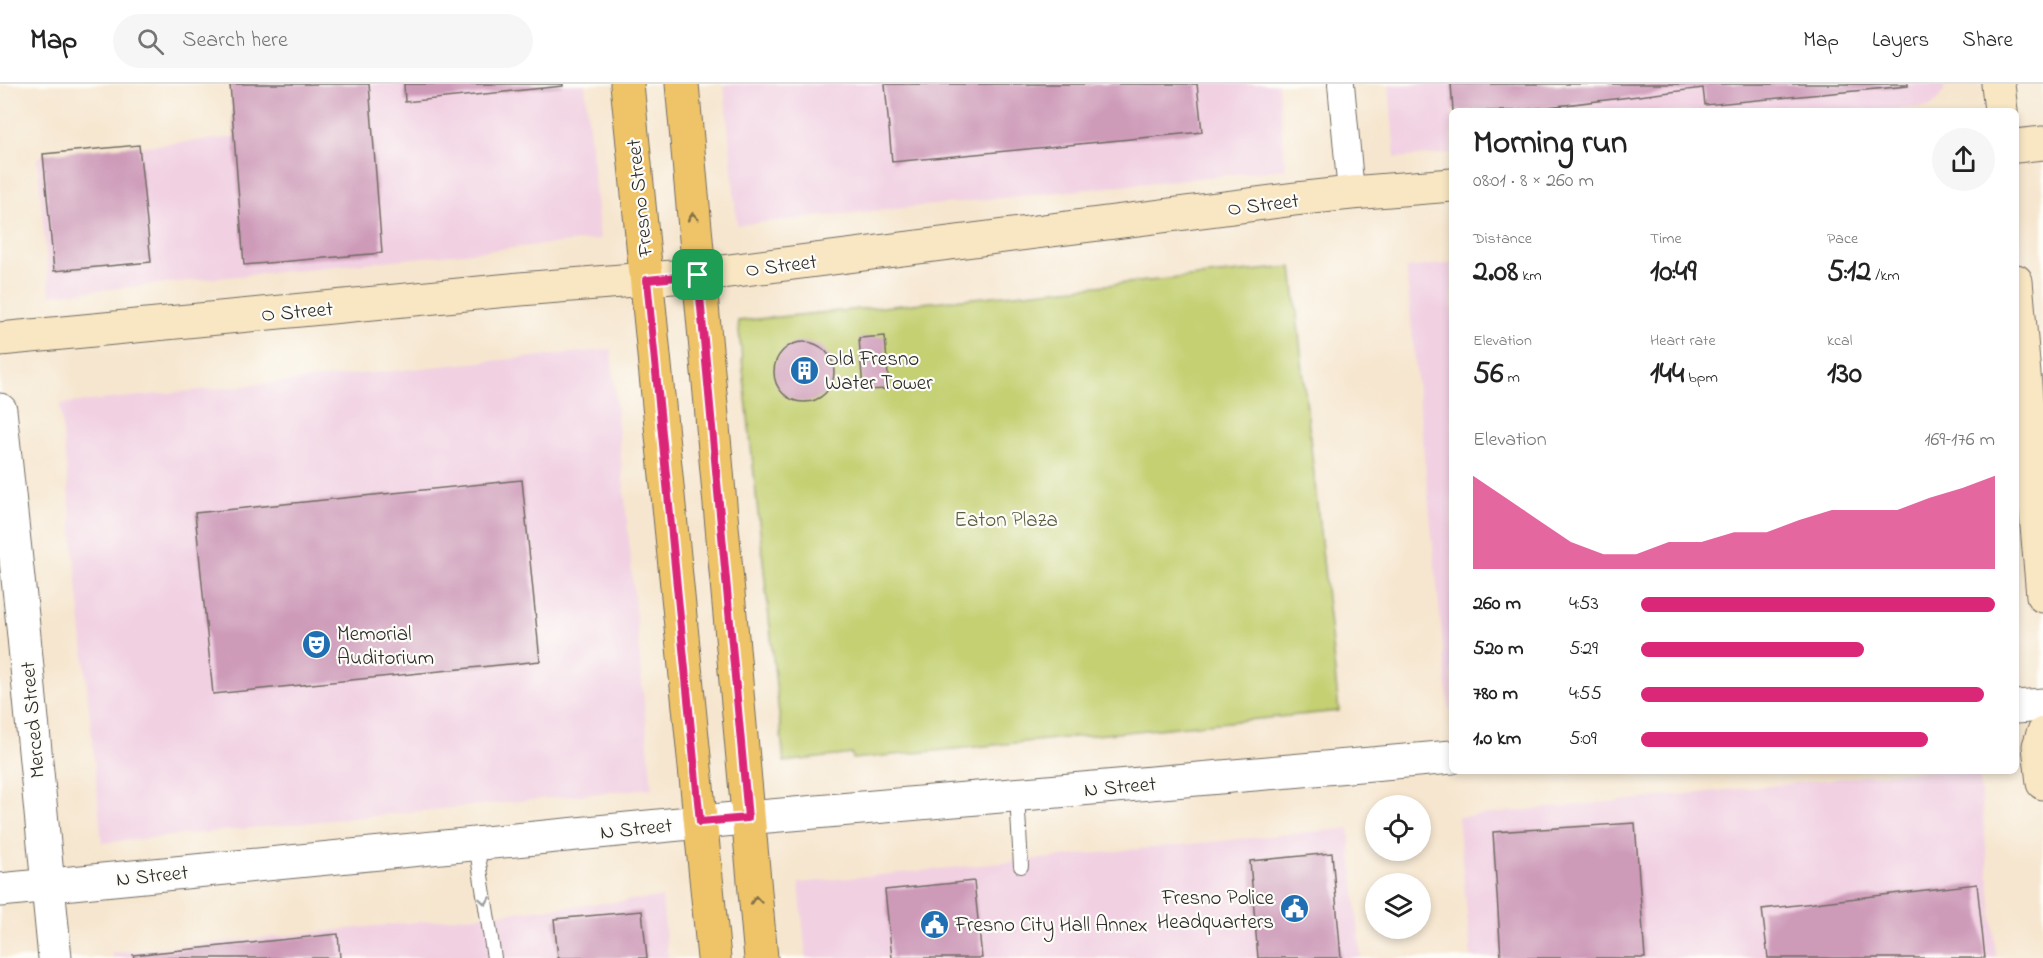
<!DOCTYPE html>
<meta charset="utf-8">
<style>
:root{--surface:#fff;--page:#f6f6f6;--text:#222;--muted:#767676;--line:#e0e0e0;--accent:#db2777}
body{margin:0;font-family:"Indie Flower",sans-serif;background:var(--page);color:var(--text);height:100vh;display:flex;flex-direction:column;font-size:22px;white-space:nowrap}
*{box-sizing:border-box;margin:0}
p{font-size:20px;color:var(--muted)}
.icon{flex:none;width:33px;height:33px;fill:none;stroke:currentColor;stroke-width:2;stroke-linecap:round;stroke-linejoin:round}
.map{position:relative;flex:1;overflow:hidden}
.details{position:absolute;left:1449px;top:24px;width:570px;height:666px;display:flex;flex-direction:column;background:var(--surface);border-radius:9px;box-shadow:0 3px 9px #0003}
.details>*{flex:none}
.tools{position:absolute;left:1365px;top:711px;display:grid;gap:12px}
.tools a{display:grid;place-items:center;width:66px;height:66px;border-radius:50%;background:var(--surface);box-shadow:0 3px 9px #0003;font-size:30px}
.pin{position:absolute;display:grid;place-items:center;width:51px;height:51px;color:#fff;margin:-26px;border-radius:12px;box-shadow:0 3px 9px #0006}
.round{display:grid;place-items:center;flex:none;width:63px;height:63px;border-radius:32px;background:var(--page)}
.headline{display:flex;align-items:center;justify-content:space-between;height:102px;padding:0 24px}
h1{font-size:33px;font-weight:700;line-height:45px}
.metrics{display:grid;grid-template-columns:repeat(3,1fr);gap:9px;height:102px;padding:6px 24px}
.metrics div{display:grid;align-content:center}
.metrics b{font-size:30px;font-weight:700}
.metrics small{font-size:16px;font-weight:400}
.metrics p{font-size:16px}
.chart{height:168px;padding:12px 24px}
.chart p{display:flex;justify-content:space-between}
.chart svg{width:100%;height:108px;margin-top:6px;fill:var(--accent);opacity:.7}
ul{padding:0 24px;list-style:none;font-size:20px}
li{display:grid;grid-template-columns:96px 72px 1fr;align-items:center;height:45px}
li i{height:15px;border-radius:8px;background:var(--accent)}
header{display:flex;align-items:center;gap:36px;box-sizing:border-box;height:84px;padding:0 30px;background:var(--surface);border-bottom:2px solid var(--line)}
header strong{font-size:28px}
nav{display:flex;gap:33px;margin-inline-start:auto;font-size:21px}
.search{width:420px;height:54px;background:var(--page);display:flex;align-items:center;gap:15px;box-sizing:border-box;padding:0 21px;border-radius:33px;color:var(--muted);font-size:22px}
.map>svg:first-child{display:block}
.built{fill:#f1d0e2}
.green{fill:#c4d072;stroke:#787e4e;stroke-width:1.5}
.building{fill:#cd9ab8}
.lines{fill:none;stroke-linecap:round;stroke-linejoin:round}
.service-casing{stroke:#726c64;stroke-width:16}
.minor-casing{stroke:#726c64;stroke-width:28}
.tertiary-casing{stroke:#726c64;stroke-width:35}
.secondary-casing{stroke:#726c64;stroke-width:35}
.primary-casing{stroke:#726c64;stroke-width:35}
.service{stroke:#fff;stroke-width:14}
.minor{stroke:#fff;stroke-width:26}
.tertiary{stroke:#fff;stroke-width:33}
.secondary{stroke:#f9e7c3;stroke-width:33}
.primary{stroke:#efc469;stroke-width:33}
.oneway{stroke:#837047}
.oneway2{stroke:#a0a0a0}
.route-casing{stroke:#fff;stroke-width:12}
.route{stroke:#db2777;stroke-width:8}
.labels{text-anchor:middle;stroke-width:4.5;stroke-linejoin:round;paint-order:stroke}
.street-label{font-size:21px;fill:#2b2b2b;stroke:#fdfcf7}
.poi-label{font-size:21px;fill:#2b2b2b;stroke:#fdfcf7;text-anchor:start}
.park-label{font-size:21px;fill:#595d40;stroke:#fdfcf7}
</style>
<header>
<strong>Map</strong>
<div class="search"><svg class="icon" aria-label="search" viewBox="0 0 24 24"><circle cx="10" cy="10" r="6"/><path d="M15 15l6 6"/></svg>Search here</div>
<nav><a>Map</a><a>Layers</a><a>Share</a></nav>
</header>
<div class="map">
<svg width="2043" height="874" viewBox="0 0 2043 874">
<rect width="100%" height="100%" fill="#fdfcf7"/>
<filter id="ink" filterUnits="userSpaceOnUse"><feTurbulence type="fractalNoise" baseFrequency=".0167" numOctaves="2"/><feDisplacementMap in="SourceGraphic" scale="12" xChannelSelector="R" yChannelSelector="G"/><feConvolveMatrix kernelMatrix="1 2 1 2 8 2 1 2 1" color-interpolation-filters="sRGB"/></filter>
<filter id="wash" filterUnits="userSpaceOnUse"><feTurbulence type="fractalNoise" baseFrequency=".008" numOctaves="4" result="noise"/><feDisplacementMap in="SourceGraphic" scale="24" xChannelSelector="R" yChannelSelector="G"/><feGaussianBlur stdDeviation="1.35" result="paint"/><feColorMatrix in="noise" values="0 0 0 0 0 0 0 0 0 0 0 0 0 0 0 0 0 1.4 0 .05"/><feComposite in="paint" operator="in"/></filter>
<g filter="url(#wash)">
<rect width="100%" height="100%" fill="#f6e6cf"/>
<g class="built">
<path d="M239,0H585L600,155L50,211L37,73L244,52Z"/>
<path d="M724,0H1278L1286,85L737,141Z"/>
<path d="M1389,0H1944V7L1932,22L1878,27H1452V69L1395,74Z"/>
<path d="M1452,179V624L1449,625L1406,184Z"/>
<path d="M611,265L652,704L102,759L60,320Z"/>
<path d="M1915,687H1979L1996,874H1471L1458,733Z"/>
<path d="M1349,744L1361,874H806L799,799Z"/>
<path d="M662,813L668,874H113L112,869Z"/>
</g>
<path class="green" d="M1292,183L1339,627L853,675L852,670L784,678L738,237Z"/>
<g id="blocks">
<g class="building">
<path d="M230,0H369L382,169L244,181Z"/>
<path d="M404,0H563V2L405,18Z"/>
<path d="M885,0H1197L1202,48L892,78Z"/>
<path d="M1451,0H1908V2L1705,21L1703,4L1516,27H1453Z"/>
<path d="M139,61L151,178L54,187L43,70Z"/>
<path d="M885,252L889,305L863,306L859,254Z"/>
<circle cx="804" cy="288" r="30"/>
<path d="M522,396L540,577L213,610L195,429Z"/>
<path d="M1635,739L1645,874H1501L1493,748Z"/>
<path d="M1332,769L1341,874H1258L1250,777Z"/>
<path d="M974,797L982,874H892L885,806Z"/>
<path d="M1977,800L1985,874H1768L1762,825Z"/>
<path d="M642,827L647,874H558L554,835Z"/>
<path d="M338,850L340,874H134L133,871Z"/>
</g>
</g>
</g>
<g filter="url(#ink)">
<use href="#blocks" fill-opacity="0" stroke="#726c64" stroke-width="1.5"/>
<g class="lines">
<defs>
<g id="service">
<path d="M1017,711L1021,782"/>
<path d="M476,760L494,874"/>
</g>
<path id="minor" d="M1341,0L1351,109"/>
<g id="tertiary">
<path d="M0,326L22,532L55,874"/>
<path d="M2016,623L2043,621"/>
<path d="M0,806L700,738L1452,673"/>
</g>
<g id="secondary">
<path d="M1998,0L2001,27"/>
<path d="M2016,62L2043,59"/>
<path d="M2016,197L2043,512"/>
<path d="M0,255L520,205L698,191L1295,115L1351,109L1452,101"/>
<path d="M2043,650L2039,662L2043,699"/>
</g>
<g id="primary">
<path d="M627,0L714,874"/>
<path d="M682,0L761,874"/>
</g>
</defs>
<use href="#service" class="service-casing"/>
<use href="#minor" class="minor-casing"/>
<use href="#tertiary" class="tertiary-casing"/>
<use href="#secondary" class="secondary-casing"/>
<use href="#primary" class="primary-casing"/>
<use href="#service" class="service"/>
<use href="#minor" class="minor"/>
<use href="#tertiary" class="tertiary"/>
<use href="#secondary" class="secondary"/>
<use href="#primary" class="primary"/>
</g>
<defs><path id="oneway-chevron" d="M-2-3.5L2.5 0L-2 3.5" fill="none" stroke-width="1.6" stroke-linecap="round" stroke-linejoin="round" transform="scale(1.5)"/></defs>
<g class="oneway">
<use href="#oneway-chevron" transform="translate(693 133) rotate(-95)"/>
<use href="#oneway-chevron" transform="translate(756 816) rotate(-95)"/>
</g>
<use class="oneway2" href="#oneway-chevron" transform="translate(485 817) rotate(81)"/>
</g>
<g class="lines" filter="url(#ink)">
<defs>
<path id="route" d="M698,191L748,734L700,738L647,196Z"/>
</defs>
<use href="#route" class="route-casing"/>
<use href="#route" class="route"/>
</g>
<defs>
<symbol id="building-disc" viewBox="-11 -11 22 22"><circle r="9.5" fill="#1f6fb2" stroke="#fdfcf7"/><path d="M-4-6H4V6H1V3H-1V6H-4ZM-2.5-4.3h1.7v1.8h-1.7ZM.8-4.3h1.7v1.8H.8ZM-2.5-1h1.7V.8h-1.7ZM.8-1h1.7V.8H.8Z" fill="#fff"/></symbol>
<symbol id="theatre-disc" viewBox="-11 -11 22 22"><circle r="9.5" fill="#1f6fb2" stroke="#fdfcf7"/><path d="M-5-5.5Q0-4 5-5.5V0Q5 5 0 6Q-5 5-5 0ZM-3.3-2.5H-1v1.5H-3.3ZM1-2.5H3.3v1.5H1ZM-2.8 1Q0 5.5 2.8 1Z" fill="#fff"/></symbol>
<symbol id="civic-disc" viewBox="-11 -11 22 22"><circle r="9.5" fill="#1f6fb2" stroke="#fdfcf7"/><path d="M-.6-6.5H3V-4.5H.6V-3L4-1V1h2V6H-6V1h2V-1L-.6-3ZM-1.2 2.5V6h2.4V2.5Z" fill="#fff"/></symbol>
</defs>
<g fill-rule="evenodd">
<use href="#building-disc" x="788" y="270" width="33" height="33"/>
<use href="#theatre-disc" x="300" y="544" width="33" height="33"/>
<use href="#civic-disc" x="1278" y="808" width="33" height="33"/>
<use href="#civic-disc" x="918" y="824" width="33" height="33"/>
</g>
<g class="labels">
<g class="street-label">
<text transform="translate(639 114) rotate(-96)" y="7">Fresno Street</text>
<text transform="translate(1263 120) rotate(-7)" y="7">O Street</text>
<text transform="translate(781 181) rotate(-7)" y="7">O Street</text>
<text transform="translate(297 227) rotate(-5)" y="7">O Street</text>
<text transform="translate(32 636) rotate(-95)" y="7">Merced Street</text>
<text transform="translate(1120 702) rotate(-5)" y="7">N Street</text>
<text transform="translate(636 744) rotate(-6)" y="7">N Street</text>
<text transform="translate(152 791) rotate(-6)" y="7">N Street</text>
</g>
<g class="poi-label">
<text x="825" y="281">Old Fresno<tspan x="825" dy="24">Water Tower</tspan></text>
<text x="337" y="556">Memorial<tspan x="337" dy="24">Auditorium</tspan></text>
<text x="1274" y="820" text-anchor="end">Fresno Police<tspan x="1274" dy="24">Headquarters</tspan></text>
<text x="955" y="847">Fresno City Hall Annex</text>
</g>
<g class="park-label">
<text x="1006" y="442">Eaton Plaza</text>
</g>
</g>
</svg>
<div class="tools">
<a><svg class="icon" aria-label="locate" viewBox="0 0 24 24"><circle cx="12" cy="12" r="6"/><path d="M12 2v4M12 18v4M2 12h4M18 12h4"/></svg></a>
<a><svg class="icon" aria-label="layers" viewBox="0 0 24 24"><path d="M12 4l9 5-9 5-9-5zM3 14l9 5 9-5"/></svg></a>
</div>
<div class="pin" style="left:698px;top:191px;background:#1e9e55"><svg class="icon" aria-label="arrive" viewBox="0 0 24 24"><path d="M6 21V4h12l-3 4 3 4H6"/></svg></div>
<section class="details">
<div class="headline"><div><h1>Morning run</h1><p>08:01 · 8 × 260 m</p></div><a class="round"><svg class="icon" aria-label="share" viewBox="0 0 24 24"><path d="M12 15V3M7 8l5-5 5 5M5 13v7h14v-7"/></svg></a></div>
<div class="metrics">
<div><p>Distance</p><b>2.08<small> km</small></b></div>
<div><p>Time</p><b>10:49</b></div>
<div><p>Pace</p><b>5:12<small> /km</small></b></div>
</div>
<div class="metrics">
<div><p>Elevation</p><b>56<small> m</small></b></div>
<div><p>Heart rate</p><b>144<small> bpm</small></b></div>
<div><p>kcal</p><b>130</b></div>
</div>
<div class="chart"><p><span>Elevation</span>169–176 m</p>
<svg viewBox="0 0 160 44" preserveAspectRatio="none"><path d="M0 44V6L10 15L20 24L30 33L40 38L50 38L60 33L70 33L80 29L90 29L100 24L110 20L120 20L130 20L140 15L150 11L160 6V44z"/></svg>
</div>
<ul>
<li><b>260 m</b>4:53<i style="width:100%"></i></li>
<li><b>520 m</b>5:29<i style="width:63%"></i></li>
<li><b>780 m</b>4:55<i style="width:97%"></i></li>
<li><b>1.0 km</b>5:09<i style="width:81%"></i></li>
</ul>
</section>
</div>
